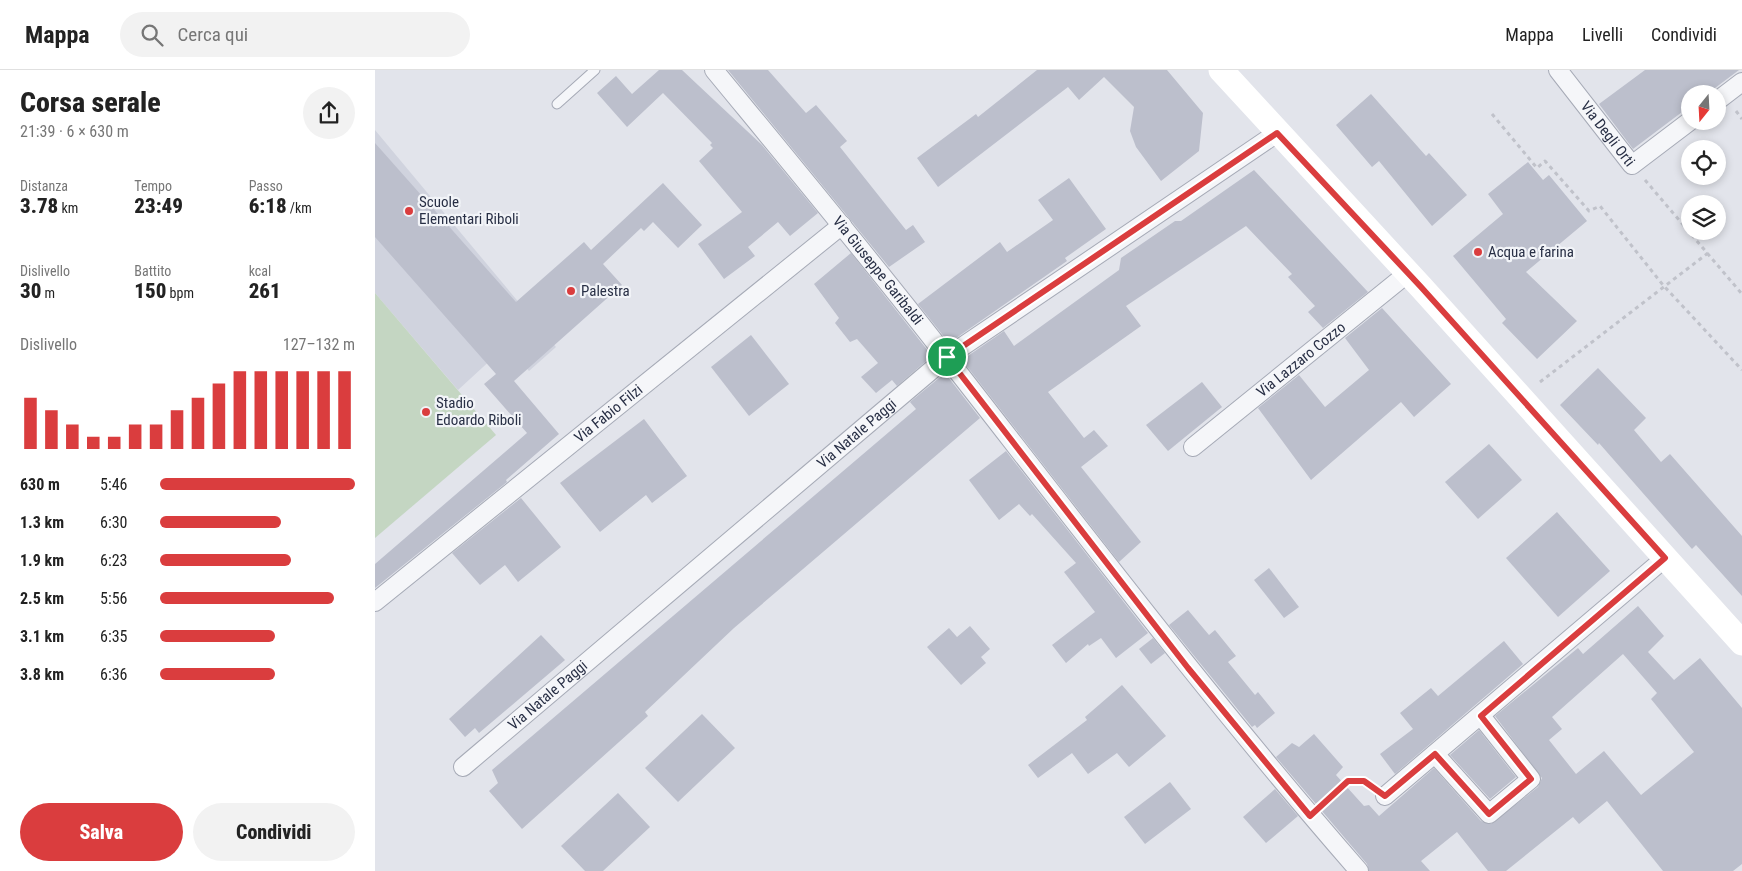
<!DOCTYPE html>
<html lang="it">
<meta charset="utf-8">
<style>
:root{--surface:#fff;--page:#f2f2f2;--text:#222;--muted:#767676;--line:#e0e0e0;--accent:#da3d3e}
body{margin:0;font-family:"Roboto Condensed",sans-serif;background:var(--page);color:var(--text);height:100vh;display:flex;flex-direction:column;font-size:19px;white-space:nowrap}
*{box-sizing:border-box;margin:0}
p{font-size:16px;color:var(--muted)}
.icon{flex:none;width:28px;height:28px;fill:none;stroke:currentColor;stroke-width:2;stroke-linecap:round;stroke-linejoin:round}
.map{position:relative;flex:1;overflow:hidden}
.side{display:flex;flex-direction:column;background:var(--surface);width:375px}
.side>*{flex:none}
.needle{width:32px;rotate:198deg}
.buttons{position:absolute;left:1306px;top:15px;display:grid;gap:10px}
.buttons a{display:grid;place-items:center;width:45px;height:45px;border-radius:50%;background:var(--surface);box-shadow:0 2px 8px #0003;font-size:25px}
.pin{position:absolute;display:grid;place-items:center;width:42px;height:42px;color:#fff;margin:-21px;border:2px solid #fff;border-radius:50%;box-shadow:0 1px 5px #0007}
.round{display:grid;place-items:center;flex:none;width:52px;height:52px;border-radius:26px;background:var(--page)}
.overview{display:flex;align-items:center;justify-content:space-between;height:85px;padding:0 20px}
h1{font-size:28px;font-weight:800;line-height:38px}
.figures{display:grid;grid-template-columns:repeat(3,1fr);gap:8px;height:85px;padding:5px 20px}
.figures div{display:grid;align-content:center}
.figures b{font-size:21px;font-weight:800}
.figures small{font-size:14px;font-weight:400}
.figures p{font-size:14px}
.chart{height:140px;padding:10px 20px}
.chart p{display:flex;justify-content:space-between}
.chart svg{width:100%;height:90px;margin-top:5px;stroke:var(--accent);stroke-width:6}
.primary-button{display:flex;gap:10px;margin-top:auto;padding:10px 20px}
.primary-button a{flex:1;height:58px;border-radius:30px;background:var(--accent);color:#fff;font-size:20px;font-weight:800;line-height:58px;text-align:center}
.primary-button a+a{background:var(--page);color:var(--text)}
ul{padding:0 20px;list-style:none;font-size:16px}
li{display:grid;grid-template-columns:80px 60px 1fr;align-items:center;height:38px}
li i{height:12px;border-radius:6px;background:var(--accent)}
header{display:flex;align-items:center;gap:30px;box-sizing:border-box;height:70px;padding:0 25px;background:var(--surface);border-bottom:1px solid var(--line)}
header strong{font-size:24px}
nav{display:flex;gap:28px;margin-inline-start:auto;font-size:18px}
.search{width:350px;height:45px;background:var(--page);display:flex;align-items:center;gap:12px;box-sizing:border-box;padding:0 18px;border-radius:28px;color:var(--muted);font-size:19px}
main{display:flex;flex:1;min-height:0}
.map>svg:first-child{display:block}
.built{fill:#d0d3de}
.green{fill:#c4d6c2}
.building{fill:#bcbfcc;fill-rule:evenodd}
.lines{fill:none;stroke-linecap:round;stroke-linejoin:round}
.lane-casing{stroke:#a6aab6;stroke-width:11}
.street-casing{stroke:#a6aab6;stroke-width:20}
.path{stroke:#c0c2ca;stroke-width:3;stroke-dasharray:4 4;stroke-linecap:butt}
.lane{stroke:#f5f6f9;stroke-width:9}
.street{stroke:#f5f6f9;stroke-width:18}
.secondary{stroke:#fff;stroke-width:25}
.route-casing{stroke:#fff;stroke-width:10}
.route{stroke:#da3d3e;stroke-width:6}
.poi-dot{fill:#da3d3e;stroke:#f2f4f8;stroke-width:2}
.labels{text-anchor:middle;stroke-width:4.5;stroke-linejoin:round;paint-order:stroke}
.street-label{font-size:15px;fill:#282f45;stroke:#f2f4f8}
.poi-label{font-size:15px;fill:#282f45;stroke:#f2f4f8;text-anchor:start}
</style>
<header>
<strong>Mappa</strong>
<div class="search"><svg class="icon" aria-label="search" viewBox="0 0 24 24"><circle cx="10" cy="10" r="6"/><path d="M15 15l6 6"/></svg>Cerca qui</div>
<nav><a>Mappa</a><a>Livelli</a><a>Condividi</a></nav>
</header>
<main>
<section class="side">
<div class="overview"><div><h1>Corsa serale</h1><p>21:39 · 6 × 630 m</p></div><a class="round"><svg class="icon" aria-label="share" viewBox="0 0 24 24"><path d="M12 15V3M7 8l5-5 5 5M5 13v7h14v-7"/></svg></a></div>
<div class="figures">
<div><p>Distanza</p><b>3.78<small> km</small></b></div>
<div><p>Tempo</p><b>23:49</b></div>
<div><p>Passo</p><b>6:18<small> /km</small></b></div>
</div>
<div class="figures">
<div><p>Dislivello</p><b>30<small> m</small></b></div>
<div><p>Battito</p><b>150<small> bpm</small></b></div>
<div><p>kcal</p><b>261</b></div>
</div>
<div class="chart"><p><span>Dislivello</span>127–132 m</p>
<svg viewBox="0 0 160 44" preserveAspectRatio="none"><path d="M5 44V19M15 44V25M25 44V32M35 44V38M45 44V38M55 44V32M65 44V32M75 44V25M85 44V19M95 44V12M105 44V6M115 44V6M125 44V6M135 44V6M145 44V6M155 44V6"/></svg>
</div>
<ul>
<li><b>630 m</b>5:46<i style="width:100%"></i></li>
<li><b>1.3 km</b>6:30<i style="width:62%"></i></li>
<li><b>1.9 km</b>6:23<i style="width:67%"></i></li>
<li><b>2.5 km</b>5:56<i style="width:89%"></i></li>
<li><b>3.1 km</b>6:35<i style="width:59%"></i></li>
<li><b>3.8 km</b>6:36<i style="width:59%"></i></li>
</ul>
<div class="primary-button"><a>Salva</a><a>Condividi</a></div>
</section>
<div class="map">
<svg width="1367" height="801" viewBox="0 0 1367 801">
<rect width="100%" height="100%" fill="#e2e4eb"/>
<path class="built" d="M0,60L181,277L154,301L132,275L83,320L0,223Z"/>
<path class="green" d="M0,223L121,365L0,468Z"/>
<g class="building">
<path d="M284,0H307L387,75L443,143L415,166L403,152L373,177L380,186L349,209L323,174L367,142L324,91L338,78L335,75L337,73L288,23L252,57L222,23L241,6L257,24Z"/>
<path d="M353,0H393L431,43L441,35L472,71L465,77L531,160L538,155L550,172L514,197Z"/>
<path d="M662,0H792L828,43L824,81L786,111L761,77L755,61L759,37L729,7L704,30L693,17L563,117L542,88L601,44L603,47Z"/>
<path d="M1270,0H1364L1332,24H1315V36L1258,79L1224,34Z"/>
<path d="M996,24L1051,86L1054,83L1092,125L1057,156L1004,91L997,97L961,55Z"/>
<path d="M0,73L141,232L209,172L216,180L288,113L327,155L303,178L278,152L269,161L266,158L228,194L247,215L139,311L184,364L131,410L132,412L0,518V494L152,363L109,314L121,304L0,167Z"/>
<path d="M1153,92L1168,110L1174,105L1212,151L1151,202L1202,251L1162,289L1127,253L1131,249L1078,186L1128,144L1113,124Z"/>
<path d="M879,100L993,222L948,258L933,242L940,236L913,207L917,204L871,156L751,236L766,256L673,322L709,368L719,360L733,376L706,397L766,472L744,492L587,290L629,261L639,276L744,200L746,188L800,151H806Z"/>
<path d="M694,108L731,159L690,188L692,191L574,273L543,234L625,172L632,182L678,150L663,130Z"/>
<path d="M476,183L557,286L522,316L517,310L501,323L486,307L503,293L482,269L475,272L460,253L464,248L439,214Z"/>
<path d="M1007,238L1076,314L1039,347L1026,332L936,410L883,338L924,305L950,337L994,300L970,268Z"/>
<path d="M376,265L414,314L374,346L336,297Z"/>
<path d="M1223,298L1271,348L1259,360L1286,392L1295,384L1367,466V526L1321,475L1317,479L1224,373L1223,375L1185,335Z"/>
<path d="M570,303L605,348L359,558L270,642L273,646L147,759L114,721L123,713L117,700L541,339L535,332Z"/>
<path d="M827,312L847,337L793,381L771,355Z"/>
<path d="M269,349L312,406L277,433L271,425L225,462L185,413Z"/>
<path d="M1114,374L1147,410L1103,449L1070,412Z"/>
<path d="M631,381L773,563L741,588L726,568L714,576L713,574L691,593L677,575L720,542L689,502L701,493L657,444L655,446L644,434L624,450L594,410Z"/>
<path d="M146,428L186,477L143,512L130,495L105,515L77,483Z"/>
<path d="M1182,442L1235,501L1183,547L1131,488Z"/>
<path d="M894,498L924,537L909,548L879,510Z"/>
<path d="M1263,536L1289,566L1273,582L1299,610L1325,588L1367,638V794L1358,801H1288L1232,731L1204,754L1198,747L1131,801H1113L1082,762L1046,791L1055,801H994L992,794L901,687L917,673L924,677L939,664L968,697L961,705L989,736L994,735L1004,746L1059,698L1106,751L1116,754L1163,717L1167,708L1120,646L1203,578L1208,584ZM1248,584L1282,623L1276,629L1319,682L1266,725L1229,681L1201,704L1174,670L1187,659L1177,647Z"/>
<path d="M813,540L834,565L840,560L861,586L853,592L880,625L883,622L900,643L882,658L880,655L877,657L794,555Z"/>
<path d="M595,556L615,579L606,587L611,593L586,615L552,577L574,558L582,567Z"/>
<path d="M166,565L190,590L104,663L100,658L90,667L74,649Z"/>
<path d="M778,568L790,583L776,594L764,579Z"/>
<path d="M1129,571L1148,594L1020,704L1005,684L1038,659L1025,643L1056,618L1063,626Z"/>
<path d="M747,615L791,666L754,697L742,683L713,704L697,683L663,708L653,695L712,650L710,647Z"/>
<path d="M327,644L360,678L303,732L270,698Z"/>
<path d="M1104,660L1141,707L1115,729L1075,685Z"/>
<path d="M795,712L816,739L770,774L749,747Z"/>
<path d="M900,719L923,746L891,773L868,747Z"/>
<path d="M243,723L275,757L228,801H210L186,776Z"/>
</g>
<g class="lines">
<defs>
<path id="lane" d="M182,34L220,0"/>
<g id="street">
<path id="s1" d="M339,0C418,96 497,191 573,289C708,462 840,636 984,801"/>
<path id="s2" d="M1183,0L1257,95L1315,51"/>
<path d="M1342,31L1367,12"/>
<path id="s3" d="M818,377L1033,203"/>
<path id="s4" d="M0,532L467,155"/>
<path d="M1060,684L1114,744L1156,709L1106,646"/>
<path id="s5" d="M88,697L572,287L902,63"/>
<path d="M1010,726L1290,488"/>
</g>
</defs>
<use href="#lane" class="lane-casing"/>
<use href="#street" class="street-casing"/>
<g class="path">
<path d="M1361,41L1367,49"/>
<path d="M1117,44L1162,98L1170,91L1214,141L1225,136L1288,215L1367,300"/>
<path d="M1270,110L1367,224"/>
<path d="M1165,312L1333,183"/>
<path d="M950,732L973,711H989L995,715"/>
</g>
<use href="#lane" class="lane"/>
<use href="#street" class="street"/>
<path class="secondary" d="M846,0L1046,217L1367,573"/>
</g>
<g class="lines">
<defs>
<path id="route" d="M902,63L1046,217L1290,488L1106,646L1156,709L1114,744L1060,684L1010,726L989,711H973L935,746L813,598L572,287Z"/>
</defs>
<use href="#route" class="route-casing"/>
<use href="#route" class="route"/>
</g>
<g class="poi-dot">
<circle cx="34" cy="141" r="5"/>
<circle cx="1103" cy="182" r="5"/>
<circle cx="196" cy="221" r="5"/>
<circle cx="51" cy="342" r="5"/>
</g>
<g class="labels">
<g class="street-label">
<text dy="5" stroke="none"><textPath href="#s2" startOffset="81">Via Degli Orti</textPath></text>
<text dy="5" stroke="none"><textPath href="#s1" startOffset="259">Via Giuseppe Garibaldi</textPath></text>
<text dy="5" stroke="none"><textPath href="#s3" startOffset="139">Via Lazzaro Cozzo</textPath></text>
<text dy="5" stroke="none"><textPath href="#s4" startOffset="300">Via Fabio Filzi</textPath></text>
<text dy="5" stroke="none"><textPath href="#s5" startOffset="516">Via Natale Paggi</textPath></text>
<text dy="5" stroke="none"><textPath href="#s5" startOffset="111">Via Natale Paggi</textPath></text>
</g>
<g class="poi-label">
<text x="44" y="137">Scuole<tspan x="44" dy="17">Elementari Riboli</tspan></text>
<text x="1113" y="187">Acqua e farina</text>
<text x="206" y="226">Palestra</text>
<text x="61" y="338">Stadio<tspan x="61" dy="17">Edoardo Riboli</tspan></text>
</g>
</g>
</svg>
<div class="buttons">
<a><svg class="needle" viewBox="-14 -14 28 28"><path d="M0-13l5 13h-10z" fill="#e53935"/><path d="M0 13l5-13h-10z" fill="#767676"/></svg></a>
<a><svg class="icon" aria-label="locate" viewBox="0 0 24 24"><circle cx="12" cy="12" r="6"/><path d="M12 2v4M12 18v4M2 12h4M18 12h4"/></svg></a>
<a><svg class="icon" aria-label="layers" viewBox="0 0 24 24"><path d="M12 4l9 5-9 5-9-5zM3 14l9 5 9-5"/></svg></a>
</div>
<div class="pin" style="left:572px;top:287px;background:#1e9e55"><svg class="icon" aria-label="arrive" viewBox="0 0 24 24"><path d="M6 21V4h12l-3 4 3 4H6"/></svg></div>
</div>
</main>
